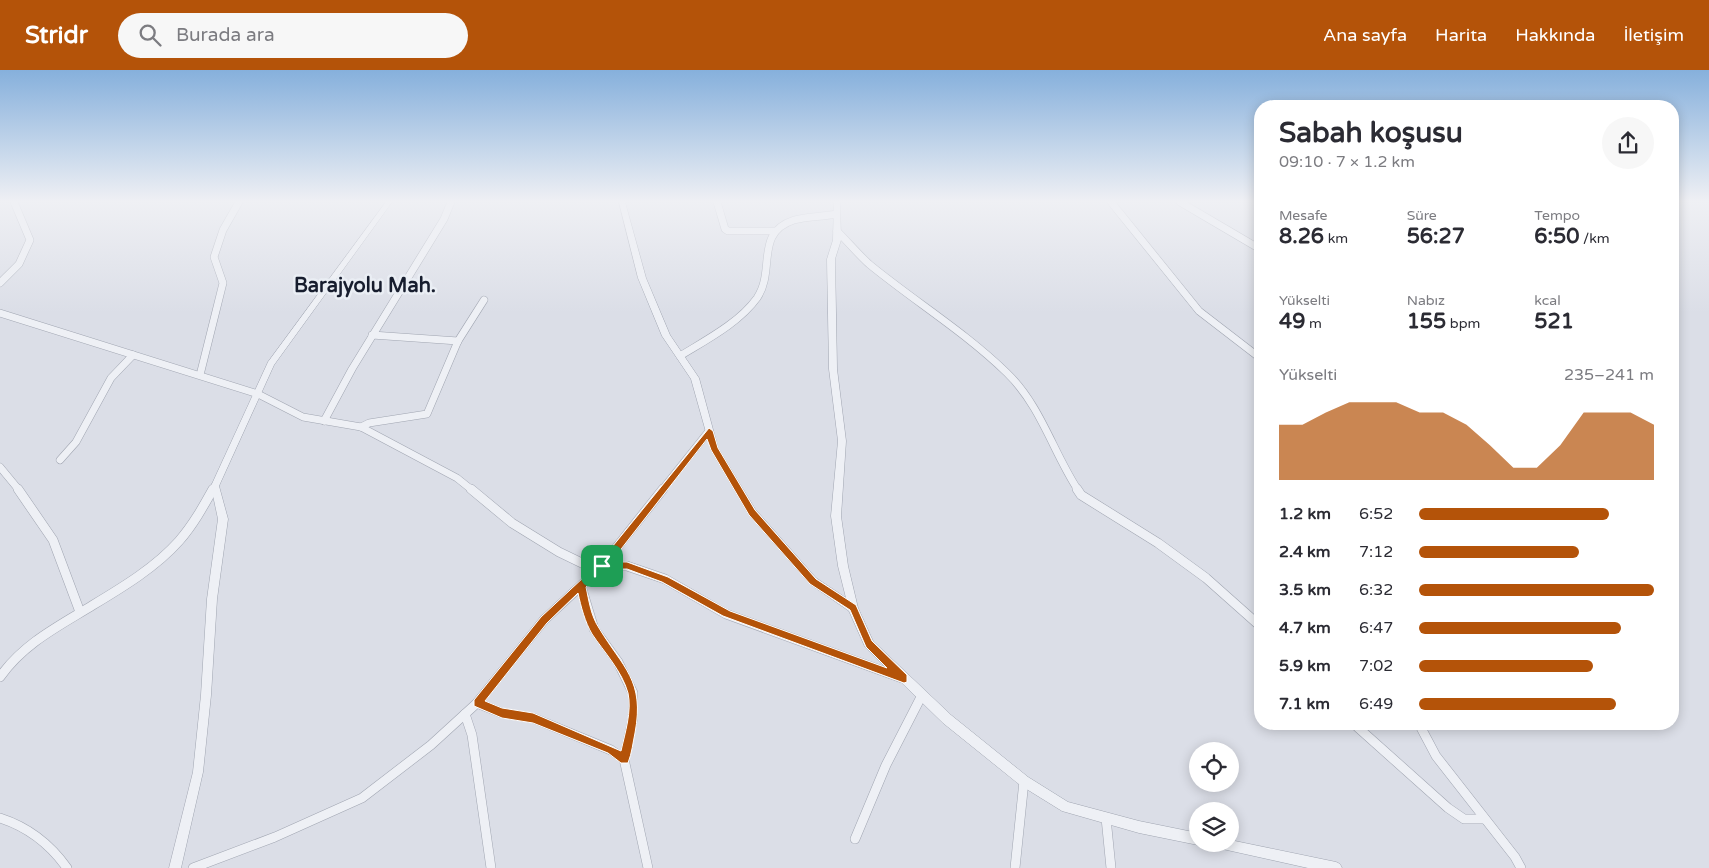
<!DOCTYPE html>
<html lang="tr">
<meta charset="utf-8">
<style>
:root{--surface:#fff;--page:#f7f7f7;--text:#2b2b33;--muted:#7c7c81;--accent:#b45309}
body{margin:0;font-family:"Varela Round",sans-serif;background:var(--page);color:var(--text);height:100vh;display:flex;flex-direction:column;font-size:19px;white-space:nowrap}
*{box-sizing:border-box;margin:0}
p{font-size:16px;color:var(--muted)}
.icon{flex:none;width:28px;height:28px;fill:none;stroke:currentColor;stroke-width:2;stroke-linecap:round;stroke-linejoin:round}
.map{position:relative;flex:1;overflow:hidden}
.drawer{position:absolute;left:1254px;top:30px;width:425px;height:630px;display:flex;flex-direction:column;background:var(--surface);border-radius:20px;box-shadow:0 2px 12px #0003}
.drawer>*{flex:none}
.fabs{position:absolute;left:1189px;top:672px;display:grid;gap:10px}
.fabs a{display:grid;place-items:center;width:50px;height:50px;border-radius:50%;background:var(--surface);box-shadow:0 2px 12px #0003;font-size:25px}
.pin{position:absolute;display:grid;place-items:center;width:42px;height:42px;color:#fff;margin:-21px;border-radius:10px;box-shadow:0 2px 8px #0006}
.round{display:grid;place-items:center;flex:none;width:52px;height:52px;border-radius:26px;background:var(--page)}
.summary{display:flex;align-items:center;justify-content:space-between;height:85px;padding:0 25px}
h1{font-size:28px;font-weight:700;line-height:38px}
.figures{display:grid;grid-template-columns:repeat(3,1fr);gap:8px;height:85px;padding:5px 25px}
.figures div{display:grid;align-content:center}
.figures b{font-size:21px;font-weight:700}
.figures small{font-size:14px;font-weight:400}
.figures p{font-size:14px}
.chart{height:140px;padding:10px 25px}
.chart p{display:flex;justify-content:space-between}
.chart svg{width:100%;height:90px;margin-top:5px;fill:var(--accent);opacity:.7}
ul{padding:0 25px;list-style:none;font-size:16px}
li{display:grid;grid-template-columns:80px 60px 1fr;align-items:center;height:38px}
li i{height:12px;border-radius:6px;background:var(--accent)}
header{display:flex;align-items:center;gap:30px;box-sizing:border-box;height:70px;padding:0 25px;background:var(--accent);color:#fff}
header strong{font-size:24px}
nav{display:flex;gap:28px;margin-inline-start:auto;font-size:18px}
.search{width:350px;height:45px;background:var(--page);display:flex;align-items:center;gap:12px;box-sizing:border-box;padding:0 18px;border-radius:28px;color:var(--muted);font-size:19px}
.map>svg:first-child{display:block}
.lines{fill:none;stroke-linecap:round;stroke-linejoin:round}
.minor-far1-casing{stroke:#a0a5b1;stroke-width:8}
.minor-casing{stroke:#a0a5b1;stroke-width:10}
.tertiary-casing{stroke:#a0a5b1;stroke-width:1}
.minor-far1{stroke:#eef0f5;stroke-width:7}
.minor{stroke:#eef0f5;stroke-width:9}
.tertiary{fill:#eef0f5;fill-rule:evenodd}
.route{fill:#b45309;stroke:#fff;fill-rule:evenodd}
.labels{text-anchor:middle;stroke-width:5;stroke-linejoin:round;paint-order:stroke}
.district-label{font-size:20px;font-weight:bold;fill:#171d2e;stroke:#eaeef4}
</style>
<header>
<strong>Stridr</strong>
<div class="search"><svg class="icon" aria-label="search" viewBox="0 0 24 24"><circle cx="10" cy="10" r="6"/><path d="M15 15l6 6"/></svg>Burada ara</div>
<nav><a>Ana sayfa</a><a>Harita</a><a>Hakkında</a><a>İletişim</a></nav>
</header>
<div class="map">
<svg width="1709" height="798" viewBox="0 0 1709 798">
<rect width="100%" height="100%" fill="#dbdee7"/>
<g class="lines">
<defs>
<g id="minor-far1">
<path d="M717,132L725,159L728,161H774"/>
<path d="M1111,132L1199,241L1260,288"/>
<path d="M1180,132L1260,179"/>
<path d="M837,161C848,172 858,184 869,194C914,231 965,262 1007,303C1041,336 1053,382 1078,420"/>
<path d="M0,213L19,194L30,170L14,132"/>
<path d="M0,243L258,324L303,347L361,357L457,408L472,420"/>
<path d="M372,265L458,271"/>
<path d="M680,286C706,270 739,253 757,228C776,200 754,163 794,150C807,146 822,147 836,144"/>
<path d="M200,305L223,213L214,187L223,160L239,132"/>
<path d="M324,351L352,299L444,149L451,132"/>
<path d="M361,357L369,353L427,344L458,271L484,230"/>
<path d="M60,390L76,372L111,308L133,285"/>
<path d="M0,397L19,420"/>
<path d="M212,420L215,416"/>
<path d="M662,420L709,361"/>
</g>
<g id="minor">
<path d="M18,419L53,470L80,542"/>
<path d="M471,419L512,453L559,482L588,496H627L665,509L726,544L902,608"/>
<path d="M1077,419L1081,425L1158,473L1206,508L1260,556"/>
<path d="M581,516L594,559L618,592L633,623V648L624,689L648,798"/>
<path d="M0,607C24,573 59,556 93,535C123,517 156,497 179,471C193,455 203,437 213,419"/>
<path d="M477,633L502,643L533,648L611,680L624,689"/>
<path d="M465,644L472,665L491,798"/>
<path d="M1354,654L1448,738L1464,749H1484"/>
<path d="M1419,654L1436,686L1515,787L1521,798"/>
<path d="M0,748C28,757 50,774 67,798"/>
<path d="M1106,748L1111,798"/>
<path d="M855,769L886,695L922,625"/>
<path d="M193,798L275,767L362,728L431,675L477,633L544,550L602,496L663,419"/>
<path d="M1015,798L1024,711"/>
</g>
<g id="tertiary">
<path d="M386,132H392L274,295L219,416L228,449L217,529L211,625L203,702L181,798H169L193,702L201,625L207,529L218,449L211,416L268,292Z"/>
<path d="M619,132H625L646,208L670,265L699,308L718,378L755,439L816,508L846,528L838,496L831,446L838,371L829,299L827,189L833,170L834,132H840L841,170L835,189L837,299L846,371L841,446L848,496L858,538L873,571L951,645L1028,707L1068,732L1139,751L1198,763V774H1200L1198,775L1139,763L1062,741L1020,715L943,653L865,577L849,541L810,514L749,445L711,380L691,309L662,266L638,208Z"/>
<path d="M1230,770L1336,792L1340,794L1342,798H1308L1218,778L1216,774H1230Z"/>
</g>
</defs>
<use href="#minor-far1" class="minor-far1-casing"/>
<use href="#minor" class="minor-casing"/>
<use href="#tertiary" class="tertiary-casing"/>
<use href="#minor-far1" class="minor-far1"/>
<use href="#minor" class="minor"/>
<use href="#tertiary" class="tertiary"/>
</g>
<linearGradient id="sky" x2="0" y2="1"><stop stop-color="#86b0dc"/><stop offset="0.54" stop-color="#eff0f4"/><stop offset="1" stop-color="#eff0f4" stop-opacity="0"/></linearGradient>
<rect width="1709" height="243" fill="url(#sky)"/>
<path class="route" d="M709,358L713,361L718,378L755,440L816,509L856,535L872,571L907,605V612L904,613L723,546L662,512L627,499H604L586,517C589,531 591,546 599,558C623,598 645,610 635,663C633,672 632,683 628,693H621L608,683L533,653L502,648L474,636V630L541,547L599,493ZM707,369L711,380L749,445L810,514L850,540L866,577L887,598L730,541L668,507L627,492H611ZM578,523C581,537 585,552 592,564C604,582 622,601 628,623C632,641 625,663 621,681L533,643L502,638L485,631L547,553Z"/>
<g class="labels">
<g class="district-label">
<text x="365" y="222">Barajyolu Mah.</text>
</g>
</g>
</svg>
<div class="fabs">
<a><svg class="icon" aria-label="locate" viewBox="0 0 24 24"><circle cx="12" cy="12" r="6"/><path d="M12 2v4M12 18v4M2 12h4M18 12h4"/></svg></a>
<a><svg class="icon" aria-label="layers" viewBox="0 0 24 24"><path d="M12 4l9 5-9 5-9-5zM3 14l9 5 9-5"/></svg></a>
</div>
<div class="pin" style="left:602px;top:496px;background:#1e9e55"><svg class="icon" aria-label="arrive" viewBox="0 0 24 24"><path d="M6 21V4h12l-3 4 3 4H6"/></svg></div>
<section class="drawer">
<div class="summary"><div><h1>Sabah koşusu</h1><p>09:10 · 7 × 1.2 km</p></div><a class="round"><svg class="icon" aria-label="share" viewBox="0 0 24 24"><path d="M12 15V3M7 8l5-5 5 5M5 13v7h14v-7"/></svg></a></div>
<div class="figures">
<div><p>Mesafe</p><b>8.26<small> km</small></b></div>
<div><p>Süre</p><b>56:27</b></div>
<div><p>Tempo</p><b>6:50<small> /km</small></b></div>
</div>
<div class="figures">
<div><p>Yükselti</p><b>49<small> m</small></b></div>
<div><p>Nabız</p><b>155<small> bpm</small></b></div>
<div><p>kcal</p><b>521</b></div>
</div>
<div class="chart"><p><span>Yükselti</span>235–241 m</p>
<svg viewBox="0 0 160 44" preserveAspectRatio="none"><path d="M0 44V17L10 17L20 11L30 6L40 6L50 6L60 11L70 11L80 17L90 27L100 38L110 38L120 27L130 11L140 11L150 11L160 17V44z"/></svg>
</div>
<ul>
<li><b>1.2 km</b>6:52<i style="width:81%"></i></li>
<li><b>2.4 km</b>7:12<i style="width:68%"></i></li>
<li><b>3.5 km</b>6:32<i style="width:100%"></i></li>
<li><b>4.7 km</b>6:47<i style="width:86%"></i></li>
<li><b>5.9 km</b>7:02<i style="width:74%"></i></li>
<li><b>7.1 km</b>6:49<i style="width:84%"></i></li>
</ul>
</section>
</div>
